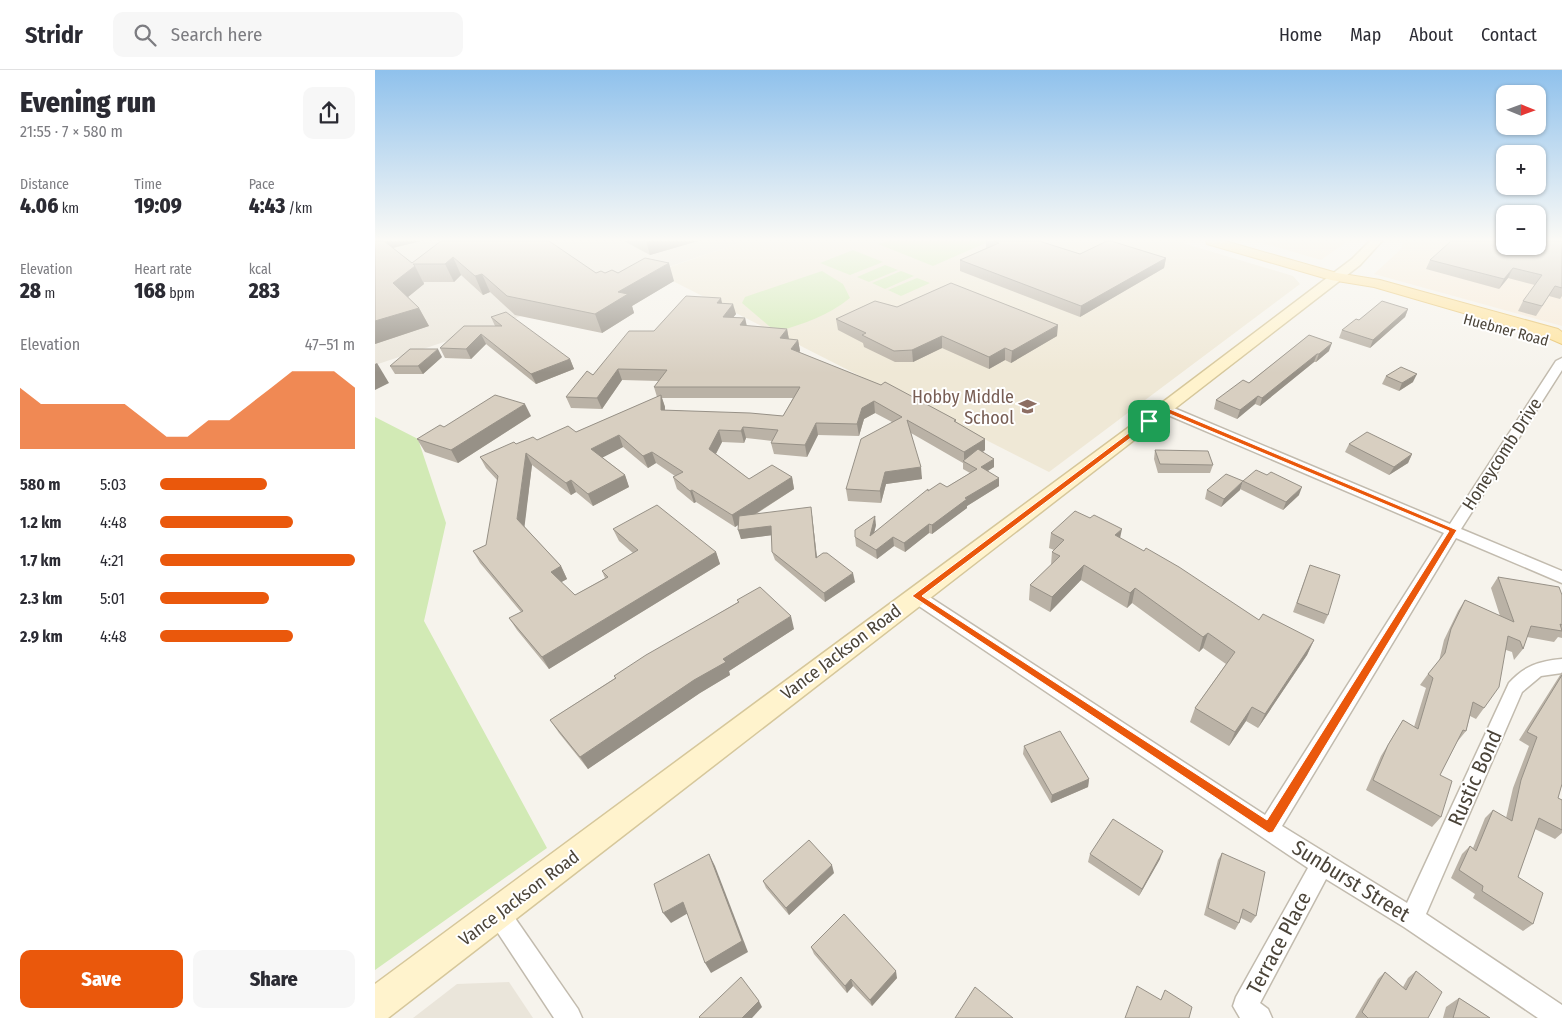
<!DOCTYPE html>
<meta charset="utf-8">
<style>
:root{--surface:#fff;--page:#f7f7f7;--text:#2b2b33;--muted:#7c7c81;--line:#e1e1e2;--accent:#ea580c}
body{margin:0;font-family:"Fira Sans Condensed",sans-serif;background:var(--page);color:var(--text);height:100vh;display:flex;flex-direction:column;font-size:19px;white-space:nowrap}
*{box-sizing:border-box;margin:0}
p{font-size:16px;color:var(--muted)}
.icon{flex:none;width:28px;height:28px;fill:none;stroke:currentColor;stroke-width:2;stroke-linecap:round;stroke-linejoin:round}
.map{position:relative;flex:1;overflow:hidden}
.drawer{display:flex;flex-direction:column;background:var(--surface);width:375px}
.drawer>*{flex:none}
.needle{width:32px;rotate:91deg}
.fabs{position:absolute;left:1121px;top:15px;display:grid;gap:10px}
.fabs a{display:grid;place-items:center;width:50px;height:50px;border-radius:10px;background:var(--surface);box-shadow:0 1px 4px #0004;font-size:25px}
.pin{position:absolute;display:grid;place-items:center;width:42px;height:42px;color:#fff;margin:-21px;border-radius:10px;box-shadow:0 2px 8px #0006}
.round{display:grid;place-items:center;flex:none;width:52px;height:52px;border-radius:10px;background:var(--page)}
.summary{display:flex;align-items:center;justify-content:space-between;height:85px;padding:0 20px}
h1{font-size:28px;font-weight:800;line-height:38px}
.stats{display:grid;grid-template-columns:repeat(3,1fr);gap:8px;height:85px;padding:5px 20px}
.stats div{display:grid;align-content:center}
.stats b{font-size:21px;font-weight:800}
.stats small{font-size:14px;font-weight:400}
.stats p{font-size:14px}
.chart{height:140px;padding:10px 20px}
.chart p{display:flex;justify-content:space-between}
.chart svg{width:100%;height:90px;margin-top:5px;fill:var(--accent);opacity:.7}
.cta{display:flex;gap:10px;margin-top:auto;padding:10px 20px}
.cta a{flex:1;height:58px;border-radius:10px;background:var(--accent);color:#fff;font-size:20px;font-weight:800;line-height:58px;text-align:center}
.cta a+a{background:var(--page);color:var(--text)}
ul{padding:0 20px;list-style:none;font-size:16px}
li{display:grid;grid-template-columns:80px 60px 1fr;align-items:center;height:38px}
li i{height:12px;border-radius:6px;background:var(--accent)}
header{display:flex;align-items:center;gap:30px;box-sizing:border-box;height:70px;padding:0 25px;background:var(--surface);border-bottom:1px solid var(--line)}
header strong{font-size:24px}
nav{display:flex;gap:28px;margin-inline-start:auto;font-size:18px}
.search{width:350px;height:45px;background:var(--page);display:flex;align-items:center;gap:12px;box-sizing:border-box;padding:0 18px;border-radius:10px;color:var(--muted);font-size:19px}
main{display:flex;flex:1;min-height:0}
.map>svg:first-child{display:block}
.residential{fill:#eae5da}
.commercial{fill:#f7ead8}
.education{fill:#efe8d6}
.green{fill:#d2eab5}
.lines{fill:none;stroke-linecap:round;stroke-linejoin:round}
.minor-casing{stroke:#c2bbae;stroke-width:3}
.secondary-casing{stroke:#d6c79b;stroke-width:3}
.primary-casing{stroke:#e6c16a;stroke-width:2}
.minor{fill:#fff;fill-rule:evenodd}
.secondary{fill:#fff3cd;fill-rule:evenodd}
.primary{fill:#ffe39c;fill-rule:evenodd}
.wall{fill:#bab2a6;fill-rule:evenodd}
.shaded-wall{fill:#979187}
.building{fill:#d8cfc1;stroke:#979187}
.route{fill:#ea580c;stroke:#fff;fill-rule:evenodd}
.labels{text-anchor:middle;stroke-width:4;stroke-linejoin:round;paint-order:stroke}
.far-street-label{font-size:15px;fill:#4b4439;stroke:#fff}
.education-label{font-size:18px;fill:#785e54;stroke:#fff;text-anchor:end}
.street-label{font-size:18px;fill:#4b4439;stroke:#fff}
.near-street-label{font-size:21px;fill:#4b4439;stroke:#fff}
</style>
<header>
<strong>Stridr</strong>
<div class="search"><svg class="icon" aria-label="search" viewBox="0 0 24 24"><circle cx="10" cy="10" r="6"/><path d="M15 15l6 6"/></svg>Search here</div>
<nav><a>Home</a><a>Map</a><a>About</a><a>Contact</a></nav>
</header>
<main>
<section class="drawer">
<div class="summary"><div><h1>Evening run</h1><p>21:55 · 7 × 580 m</p></div><a class="round"><svg class="icon" aria-label="share" viewBox="0 0 24 24"><path d="M12 15V3M7 8l5-5 5 5M5 13v7h14v-7"/></svg></a></div>
<div class="stats">
<div><p>Distance</p><b>4.06<small> km</small></b></div>
<div><p>Time</p><b>19:09</b></div>
<div><p>Pace</p><b>4:43<small> /km</small></b></div>
</div>
<div class="stats">
<div><p>Elevation</p><b>28<small> m</small></b></div>
<div><p>Heart rate</p><b>168<small> bpm</small></b></div>
<div><p>kcal</p><b>283</b></div>
</div>
<div class="chart"><p><span>Elevation</span>47–51 m</p>
<svg viewBox="0 0 160 44" preserveAspectRatio="none"><path d="M0 44V14L10 22L20 22L30 22L40 22L50 22L60 30L70 38L80 38L90 30L100 30L110 22L120 14L130 6L140 6L150 6L160 14V44z"/></svg>
</div>
<ul>
<li><b>580 m</b>5:03<i style="width:55%"></i></li>
<li><b>1.2 km</b>4:48<i style="width:68%"></i></li>
<li><b>1.7 km</b>4:21<i style="width:100%"></i></li>
<li><b>2.3 km</b>5:01<i style="width:56%"></i></li>
<li><b>2.9 km</b>4:48<i style="width:68%"></i></li>
</ul>
<div class="cta"><a>Save</a><a>Share</a></div>
</section>
<div class="map">
<svg width="1187" height="948" viewBox="0 0 1187 948">
<rect width="100%" height="100%" fill="#f6f3ec"/>
<g class="residential">
<path d="M0,171H371L0,295Z"/>
<path d="M134,912L158,948H38L82,914Z"/>
</g>
<g class="commercial">
<path d="M880,171H973L946,190Z"/>
<path d="M1028,171H1130V176H1162L1187,171V256L999,204L1026,179Z"/>
</g>
<path class="education" d="M371,171H801L918,206L925,214L674,402L280,202Z"/>
<g class="green">
<path d="M512,171H615L558,196L503,174Z"/>
<path d="M478,180L508,192L475,205L445,193Z"/>
<path d="M510,195L523,200L494,212L482,207Z"/>
<path d="M447,201L468,214L475,228C453,246 428,254 401,262L367,233L370,227Z"/>
<path d="M526,201L539,206L510,219L497,213Z"/>
<path d="M542,208L555,213L526,226L513,220Z"/>
<path d="M0,347L43,369L71,453L49,551L172,778L0,900Z"/>
</g>
<g class="lines">
<defs>
<g id="minor">
<path d="M1187,288V300L1086,459L1187,501V513L1081,468L907,756L1032,833L1134,613C1149,596 1164,591 1187,589V603L1166,606L1147,622L1051,844L1187,935V948H1163L1029,857L951,809L885,933L893,939L897,948H865L858,936L861,927L933,798L535,530L533,526L535,522L541,520L547,522L890,745L1069,463L786,342L784,339L790,335L794,336L1075,454L1181,291Z"/>
<path d="M123,832L131,835L203,939L207,948H179L115,851L112,843L115,835Z"/>
</g>
<path id="secondary" d="M995,171H1007L985,195L13,948H0V914L784,335L977,189Z"/>
<path id="primary" d="M831,171H850L962,203L1005,210L1183,259L1187,262V274L1171,267L999,217L956,210L832,174Z"/>
</defs>
<use href="#minor" class="minor-casing"/>
<use href="#secondary" class="secondary-casing"/>
<use href="#primary" class="primary-casing"/>
<use href="#minor" class="minor"/>
<use href="#secondary" class="secondary"/>
<use href="#primary" class="primary"/>
</g>
<g class="wall">
<path d="M0,171H46L18,178L37,193L66,171L221,203H243L299,211L257,236L259,243L227,263L140,245L115,222L108,225L86,205L79,212H49V214L33,227L44,238L54,256L0,274Z"/>
<path d="M249,171H323L275,185Z"/>
<path d="M611,171H665L705,184L791,188L789,198L705,247L585,201V190L611,178Z"/>
<path d="M1187,171V226L1185,229L1174,226L1161,246L1143,241L1148,231L1160,215L1133,208L1124,219L1051,199L1055,190Z"/>
<path d="M347,233L361,244L358,247L370,248L372,256L412,259L414,269L423,270L425,281L424,282L581,350V352L610,369V380L608,382L619,397L613,401L624,416L592,436V438L557,464L554,463L530,482L519,476L502,489L481,476L480,467L501,455L499,463L553,421L572,417L595,403L588,399V393L536,363L547,409L511,414L506,433L473,431L471,419L517,352L500,343L489,349L484,366L443,365L432,387L399,384L396,373L397,371L371,368L369,373L347,372L341,384L374,409L417,407L419,419L381,444L437,445L442,487L480,512L450,532L400,490L397,482V465L366,469L363,455L360,457L321,432L319,433L302,419L298,407L300,406L281,393L273,398L248,377L227,387L250,405L254,417L218,436L201,422L196,425L157,395L149,456L186,496L192,509L186,512L200,525L230,508L227,501L258,483L244,471L238,459L341,482L345,494L174,599L142,560L134,548L146,542L105,493L98,481L111,475L123,411L111,398L105,387L141,374L201,362L282,327L279,317L284,311L247,310L227,339L196,338L191,327L218,305L279,261ZM287,328H418L408,346L290,340V337Z"/>
<path d="M522,237L682,266L636,293L630,290L614,299L567,278L538,292H520L489,277L488,273L463,260L461,249Z"/>
<path d="M1033,239L1030,247L995,278L964,268L967,260L984,250Z"/>
<path d="M116,247L195,289L199,299L161,314L111,274L96,289L70,288L65,278L120,256Z"/>
<path d="M934,265L954,281L941,292H939L885,336L880,334L862,349L839,339L841,330L874,313Z"/>
<path d="M67,287L48,304H20L15,296Z"/>
<path d="M1011,306L1038,312L1024,321L1007,314Z"/>
<path d="M156,346L83,393L50,382L42,369L69,357Z"/>
<path d="M974,374L1037,384L1033,393L1014,405L970,382Z"/>
<path d="M780,380L838,395L835,403H783L779,389Z"/>
<path d="M868,411L924,425L908,440L865,419Z"/>
<path d="M832,420H865L846,437L830,429Z"/>
<path d="M676,463L745,468L884,550L939,570L932,585L883,658L871,651L854,676L815,652L820,638L851,594L828,578L824,582L757,533L752,538L706,510L675,542L654,530L655,515L676,495L677,482L679,480L674,478Z"/>
<path d="M935,495L953,545L949,554L918,542Z"/>
<path d="M1123,507L1187,525V568L1183,567L1179,572L1152,567L1148,579L1139,590L1137,582L1131,580L1109,638L1101,649L1095,646L1091,661L1082,672L1065,705L1066,747L1057,757L991,720L1006,686L1028,650L1039,657L1051,618L1045,615L1053,604L1064,591L1069,570L1083,541L1090,530L1125,546L1116,518Z"/>
<path d="M362,530L419,559L354,601L355,605L325,623L213,699L184,663L175,650L240,608L239,606L363,532Z"/>
<path d="M1187,602V714L1183,728L1187,730V763L1180,769L1160,759L1143,807L1158,854L1148,861L1098,828L1100,824L1076,808L1087,784L1095,776L1098,778L1110,748L1118,740L1131,748L1138,718L1154,676L1144,670Z"/>
<path d="M649,676L714,709L713,717L676,733L648,684Z"/>
<path d="M847,783L881,846L876,853L866,848L864,853L860,860L829,845L843,790Z"/>
<path d="M715,784L785,789L764,826L713,792Z"/>
<path d="M459,803L414,845L391,818L388,811Z"/>
<path d="M436,877L522,908L497,936L478,916L472,923L439,884Z"/>
<path d="M1041,901L1053,948H980L1003,909L1010,902L1028,917L1033,908Z"/>
<path d="M1084,928L1115,948H1068L1071,937Z"/>
</g>
<g class="shaded-wall">
<path d="M3,171H46L9,180Z"/>
<path d="M271,171H323L275,185Z"/>
<path d="M78,187L86,205L79,212L70,194Z"/>
<path d="M791,188L789,198L705,247L706,236Z"/>
<path d="M294,193L299,211L257,236L259,243L227,263L220,244L243,222Z"/>
<path d="M40,196L49,214L28,231L18,213Z"/>
<path d="M1138,198L1133,208L1124,219L1129,209Z"/>
<path d="M107,204L115,222L108,225L100,206Z"/>
<path d="M346,228L348,238L342,233Z"/>
<path d="M358,234L361,244L351,257L348,247Z"/>
<path d="M44,238L54,256L0,274V251Z"/>
<path d="M1033,239L1030,247L995,278L998,270Z"/>
<path d="M370,248L372,258L365,255Z"/>
<path d="M683,255L682,266L636,293L637,281Z"/>
<path d="M412,259L414,270L405,268Z"/>
<path d="M106,264L111,274L96,289L91,279Z"/>
<path d="M567,266V278L538,292L537,280Z"/>
<path d="M423,270L425,281L418,290L416,279Z"/>
<path d="M957,273L954,281L941,292L944,284Z"/>
<path d="M630,278V290L614,299V287Z"/>
<path d="M63,279L67,287L48,304L43,296Z"/>
<path d="M942,284L939,292L885,336L887,328Z"/>
<path d="M195,289L199,299L161,314L156,304Z"/>
<path d="M2,293L14,313L0,320V294Z"/>
<path d="M243,299L247,310L227,339L222,328Z"/>
<path d="M1042,304L1038,312L1024,321L1027,313Z"/>
<path d="M286,325L290,337L289,351L286,340Z"/>
<path d="M883,326L880,334L862,349L865,340Z"/>
<path d="M499,331L500,343L489,349L484,366L482,354L487,338Z"/>
<path d="M150,334L156,346L83,393L76,380Z"/>
<path d="M441,353L443,365L432,387L430,375Z"/>
<path d="M368,357L371,368L369,373L366,361Z"/>
<path d="M344,360L347,372L337,391L334,379Z"/>
<path d="M244,365L248,377L221,391L216,379Z"/>
<path d="M610,369V380L591,393L589,392V382Z"/>
<path d="M277,382L281,393L273,398L268,386Z"/>
<path d="M151,383L157,395L149,461L142,449Z"/>
<path d="M1037,384L1033,393L1014,405L1019,397Z"/>
<path d="M619,389V397L606,405V397Z"/>
<path d="M546,397L547,409L511,414L506,433L505,421L510,402Z"/>
<path d="M250,405L254,417L218,436L213,424Z"/>
<path d="M417,407L419,419L360,457L357,445Z"/>
<path d="M624,408V416L592,436V438L557,464V455L590,428Z"/>
<path d="M196,410L201,422L196,425L191,413Z"/>
<path d="M868,411L865,420L846,437L849,429Z"/>
<path d="M927,417L924,425L908,440L911,432Z"/>
<path d="M317,420L321,432L319,433L315,421Z"/>
<path d="M436,437L437,445L443,497L441,488Z"/>
<path d="M500,446L501,455L496,475L495,466Z"/>
<path d="M554,454V463L530,482L529,473Z"/>
<path d="M396,456L398,465L366,469L363,460Z"/>
<path d="M747,459L744,473L740,465Z"/>
<path d="M518,467L519,476L502,489L501,480Z"/>
<path d="M341,482L345,494L174,599L167,587Z"/>
<path d="M709,495L706,510L675,542L677,527Z"/>
<path d="M186,496L192,509L183,514L176,502Z"/>
<path d="M478,503L480,512L450,532L449,523Z"/>
<path d="M760,518L757,533L752,538L755,523Z"/>
<path d="M416,546L419,559L354,601L355,605L325,623L213,699L205,687L348,589Z"/>
<path d="M833,563L828,578L824,582L828,567Z"/>
<path d="M939,570L932,585L883,658L890,644Z"/>
<path d="M877,637L871,651L854,676L860,662Z"/>
<path d="M714,709L713,717L676,733L677,725Z"/>
<path d="M788,781L785,789L764,826L767,819Z"/>
<path d="M334,784L340,796L373,882L336,903L330,893Z"/>
<path d="M457,795L459,803L414,845L411,838Z"/>
<path d="M308,832L315,842L296,853L288,843Z"/>
<path d="M521,901L522,908L497,936L495,930Z"/>
<path d="M476,909L478,916L472,923L470,916Z"/>
<path d="M384,931L387,937L377,948H367Z"/>
</g>
<g class="building">
<path d="M0,171H9L37,193L66,171H174L221,203L226,201L230,203L237,200L243,203L270,188L294,193L243,222L253,224L220,244L132,226L107,204L100,206L78,187L70,194H38L40,196L18,213L44,238L0,251Z"/>
<path d="M618,171H664L705,184L732,171H736L791,188L706,236L585,190L624,173Z"/>
<path d="M1076,171H1130V176H1162V171H1187V218L1180,216L1167,236L1148,231L1167,205L1138,198L1129,209L1055,190Z"/>
<path d="M576,213L683,255L637,281L630,278L614,287L567,266L537,280L519,281L487,265L491,263L461,249L500,231L522,237Z"/>
<path d="M311,226L346,228L342,233L358,234L348,247L370,248L365,255L412,259L405,268L423,270L416,279L506,315L510,312L581,350L579,351L610,369L589,382L532,350L546,397L510,402L505,421L471,419L486,369L527,347L499,331L487,338L482,354L441,353L430,375L396,373L403,360L368,357L366,361L344,360L334,379L374,409L397,395L417,407L357,445L317,420L315,421L298,407L308,402L277,382L268,386L244,365L216,379L250,405L213,424L196,410L191,413L151,383L142,449L186,496L176,502L200,525L233,507L227,501L263,480L238,459L282,435L341,482L167,587L134,548L148,541L98,481L111,475L123,406L105,387L139,372L141,374L158,367L162,370L193,356L201,362L286,325V340L375,343L408,346L425,317H279L292,300L243,299L222,328L191,327L212,301L218,305L254,261H279Z"/>
<path d="M1007,231L1033,239L998,270L967,260L981,249L984,250Z"/>
<path d="M131,242L195,289L156,304L106,264L91,279L65,278L89,256H127L116,247Z"/>
<path d="M934,265L957,273L944,284H942L887,328L883,326L865,340L841,330L868,310L874,313Z"/>
<path d="M35,279H63L43,296H15Z"/>
<path d="M1026,297L1042,304L1027,313L1011,306Z"/>
<path d="M120,325L150,334L76,380L42,369L65,355L69,357Z"/>
<path d="M992,362L1037,384L1019,397L974,374Z"/>
<path d="M603,379L619,389L606,397L624,408L590,428L592,429L557,455L554,454L529,473L518,467L501,480L480,467V460L500,446L495,466L553,419V421L565,413L572,417L602,399L588,391Z"/>
<path d="M780,380L833,381L838,395L785,394Z"/>
<path d="M881,400L892,405L896,402L927,417L911,432L868,411Z"/>
<path d="M851,404L868,411L849,429L832,420Z"/>
<path d="M436,437L441,488L448,483H452L478,503L449,523L397,482L396,456L363,460L364,446Z"/>
<path d="M700,441L715,448L719,445L747,459L740,465L769,481L771,478L804,497L884,550L888,544L939,570L890,644L877,637L860,662L820,638L860,582L833,563L828,567L760,518L755,523L709,495L677,527L655,515L685,486L677,482L689,470L676,463Z"/>
<path d="M935,495L965,505L953,545L922,533Z"/>
<path d="M1123,507L1184,517L1187,525V555L1185,554L1187,561L1156,556L1148,579L1145,571L1133,566L1124,617L1109,638L1098,632L1091,661L1088,660L1065,705L1077,711L1066,747L998,710L1013,675L1028,650L1043,659L1058,608L1053,604L1070,583L1076,559L1090,530L1139,552Z"/>
<path d="M385,517L416,546L348,589L351,592L319,610L205,687L175,650L241,608L239,606L271,585L364,532L362,530Z"/>
<path d="M1187,605V714L1183,728L1187,730V760L1164,748L1143,807L1168,823L1158,854L1107,821L1108,816L1084,800L1095,776L1101,781L1118,740L1137,751L1146,710L1162,667L1152,662Z"/>
<path d="M685,661L714,709L677,725L649,676Z"/>
<path d="M738,749L788,781L767,819L715,784Z"/>
<path d="M434,770L457,795L411,838L388,811Z"/>
<path d="M847,783L890,802L881,846L868,839L864,853L833,838Z"/>
<path d="M334,784L367,871L330,893L308,832L288,843L279,814Z"/>
<path d="M469,844L521,901L495,930L476,909L470,916L436,877Z"/>
<path d="M1041,901L1067,922L1053,948H993L987,942L1010,902L1031,920Z"/>
<path d="M366,907L384,931L367,948H325L324,947Z"/>
<path d="M762,916L786,930L790,920L817,937L814,948H750Z"/>
<path d="M600,917L638,948H580Z"/>
<path d="M1084,928L1115,948H1078Z"/>
</g>
<linearGradient id="sky" x2="0" y2="1"><stop stop-color="#8fc1ec"/><stop offset="0.56" stop-color="#fbfaf6"/><stop offset="1" stop-color="#fbfaf6" stop-opacity="0"/></linearGradient>
<rect width="1187" height="303" fill="url(#sky)"/>
<path class="route" d="M787,338H792L1082,460L898,762L894,763L537,526ZM790,342L1074,461L892,750L547,526Z"/>
<defs>
<symbol id="school-bare" viewBox="-9 -9 18 18"><path d="M0-5L7-2L0 1L-7-2ZM-4 1L0 2.5L4 1V4Q0 6-4 4Z" fill="#8d6e63" stroke="#fff" stroke-width="2.5" paint-order="stroke"/></symbol>
</defs>
<g fill-rule="evenodd">
<use href="#school-bare" x="640" y="324" width="25" height="25"/>
</g>
<g class="labels">
<g class="far-street-label">
<text transform="translate(1131 260) rotate(15)" y="5">Huebner Road</text>
</g>
<g class="education-label">
<text x="639" y="333">Hobby Middle<tspan x="639" dy="21">School</tspan></text>
</g>
<g class="street-label">
<text transform="translate(1127 384) rotate(-57)" y="6">Honeycomb Drive</text>
<text transform="translate(466 582) rotate(-37)" y="6">Vance Jackson Road</text>
<text transform="translate(144 828) rotate(-37)" y="6">Vance Jackson Road</text>
</g>
<g class="near-street-label">
<text transform="translate(1100 708) rotate(-66)" y="7">Rustic Bond</text>
<text transform="translate(976 811) rotate(32)" y="7">Sunburst Street</text>
<text transform="translate(904 873) rotate(-62)" y="7">Terrace Place</text>
</g>
</g>
</svg>
<div class="fabs">
<a><svg class="needle" viewBox="-14 -14 28 28"><path d="M0-13l5 13h-10z" fill="#e53935"/><path d="M0 13l5-13h-10z" fill="#7c7c81"/></svg></a>
<a>+</a>
<a>−</a>
</div>
<div class="pin" style="left:774px;top:351px;background:#1e9e55"><svg class="icon" aria-label="arrive" viewBox="0 0 24 24"><path d="M6 21V4h12l-3 4 3 4H6"/></svg></div>
</div>
</main>
